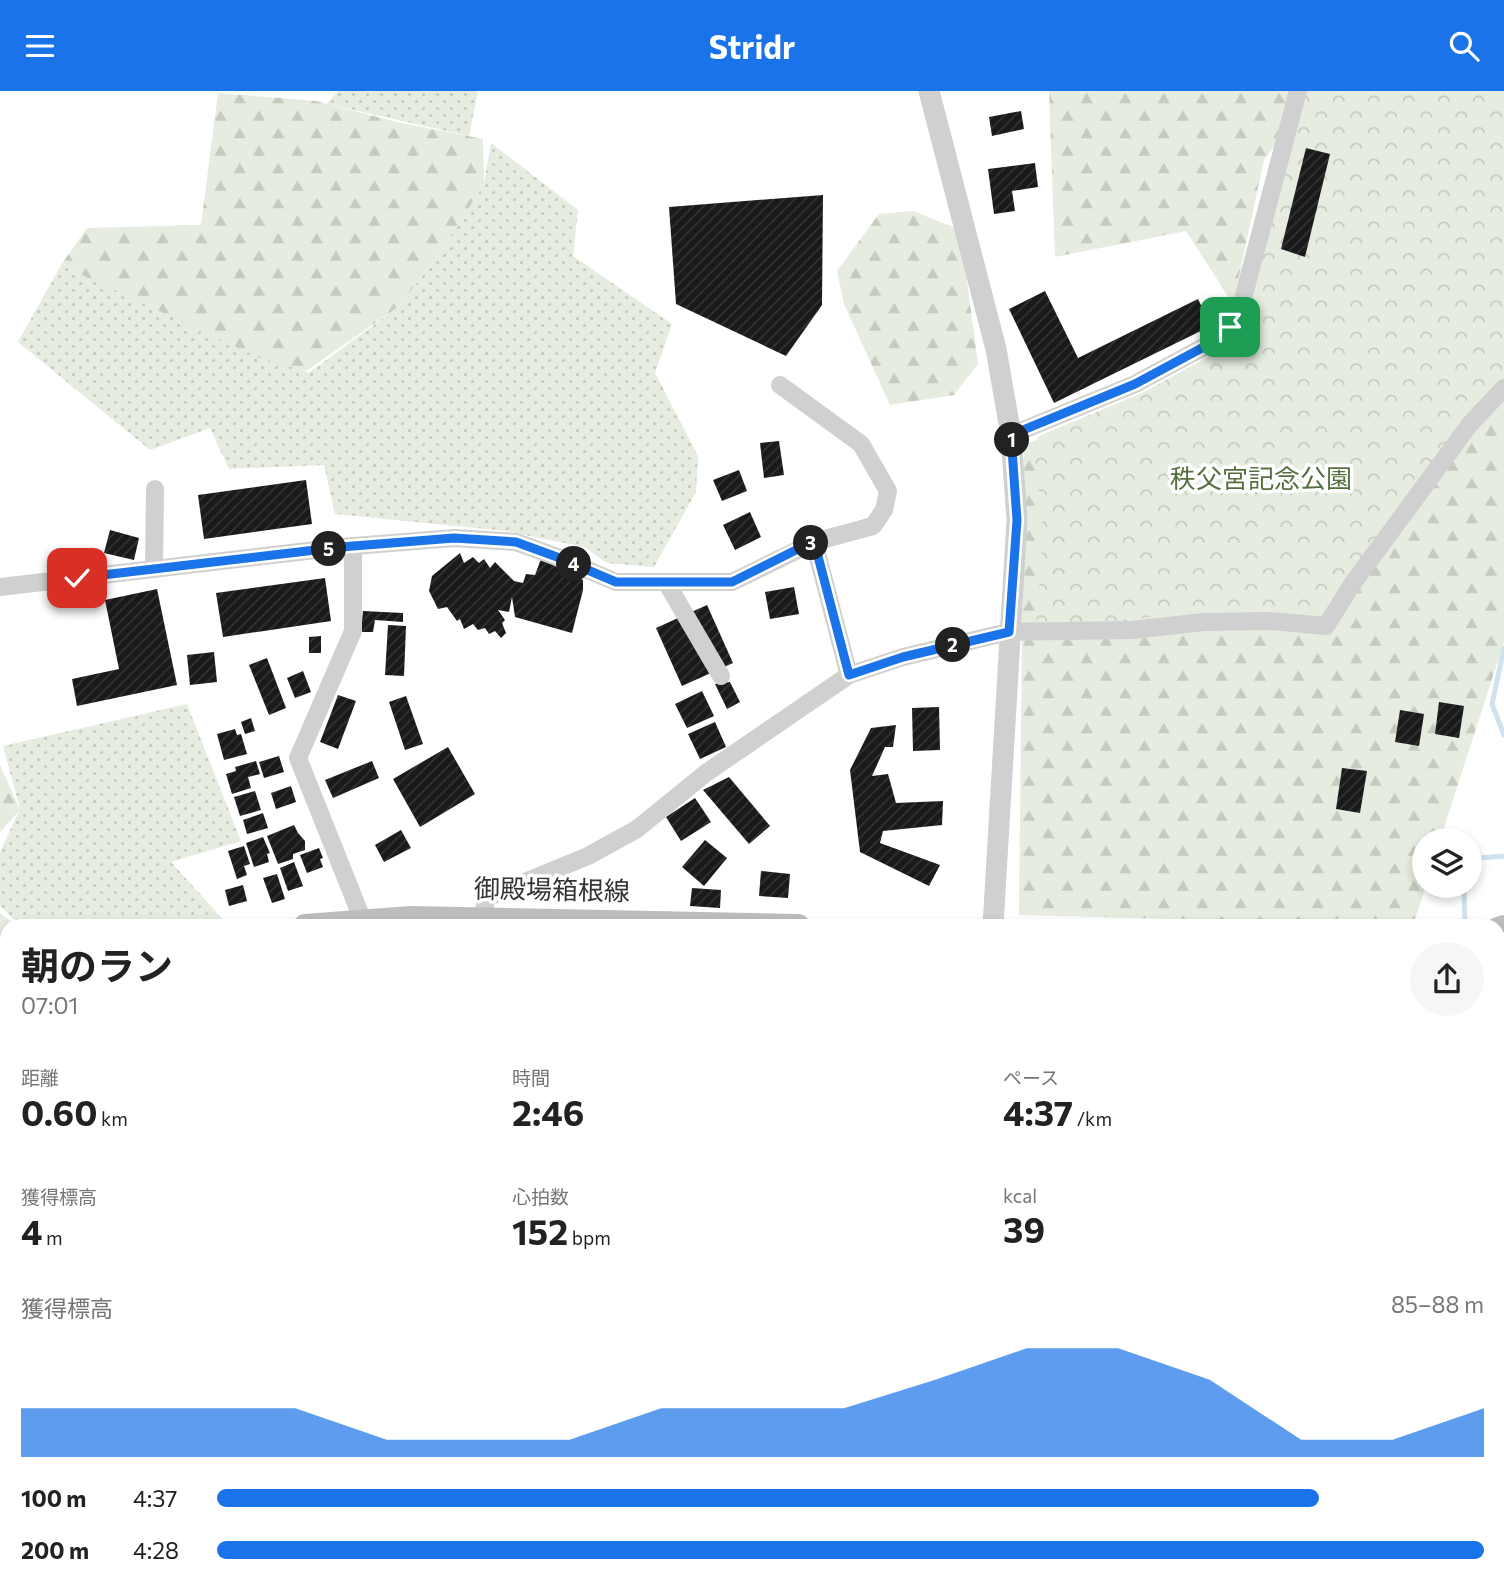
<!DOCTYPE html>
<html lang="ja">
<meta charset="utf-8">
<style>
:root{--surface:#fff;--page:#f6f6f6;--text:#222;--muted:#767676;--accent:#1a73e8}
body{margin:0;font-family:Commissioner,"Noto Sans JP",sans-serif;background:var(--page);color:var(--text);height:100vh;display:flex;flex-direction:column;font-size:26px;white-space:nowrap}
*{box-sizing:border-box;margin:0}
p{font-size:23px;color:var(--muted)}
.icon{flex:none;width:38px;height:38px;fill:none;stroke:currentColor;stroke-width:2;stroke-linecap:round;stroke-linejoin:round}
.map{position:relative;flex:1;overflow:hidden}
.drawer{position:absolute;left:0px;top:828px;width:1505px;height:674px;display:flex;flex-direction:column;background:var(--surface);border-radius:21px 21px 0 0;box-shadow:0 4px 10px #0003}
.drawer>*{flex:none}
.tools{position:absolute;left:1412px;top:737px;display:grid;gap:14px}
.tools a{display:grid;place-items:center;width:70px;height:70px;border-radius:50%;background:var(--surface);box-shadow:0 4px 10px #0003;font-size:35px}
.pin{position:absolute;display:grid;place-items:center;width:60px;height:60px;color:#fff;margin:-30px;border-radius:14px;box-shadow:0 4px 10px #0006}
.km{position:absolute;width:35px;height:35px;margin:-18px;border-radius:50%;background:#222;color:#fff;font-size:19px;line-height:35px;text-align:center}
.round{display:grid;place-items:center;flex:none;width:74px;height:74px;border-radius:37px;background:var(--page)}
.overview{display:flex;align-items:center;justify-content:space-between;height:119px;padding:0 21px}
h1{font-size:38px;font-weight:700;line-height:52px}
.metrics{display:grid;grid-template-columns:repeat(3,1fr);gap:10px;height:119px;padding:7px 21px}
.metrics div{display:grid;align-content:center}
.metrics b{font-size:35px;font-weight:700}
.metrics small{font-size:19px;font-weight:400}
.metrics p{font-size:19px}
.chart{height:196px;padding:14px 21px}
.chart p{display:flex;justify-content:space-between}
.chart svg{width:100%;height:126px;margin-top:7px;fill:var(--accent);opacity:.7}
ul{padding:0 21px;list-style:none;font-size:23px}
li{display:grid;grid-template-columns:112px 84px 1fr;align-items:center;height:52px}
li i{height:18px;border-radius:9px;background:var(--accent)}
header{display:flex;justify-content:space-between;align-items:center;height:91px;padding:0 21px;background:var(--accent);color:#fff;font-size:32px;font-weight:700}
.map>svg:first-child{display:block}
.grass{fill:url(#grass-dots)}
.forest{fill:url(#forest-firs)}
.park{fill:url(#park-crowns)}
.lines{fill:none;stroke-linecap:round;stroke-linejoin:round}
.stream{stroke:#cfe2ee;stroke-width:5}
.building{fill:url(#building-hatch)}
.minor{stroke:#d0d0d0;stroke-width:18}
.tertiary{stroke:#d0d0d0;stroke-width:21}
.secondary{stroke:#bdbdbd;stroke-width:24}
.route-casing{stroke:#fff;stroke-width:14}
.route{stroke:#1a73e8;stroke-width:9}
.labels{text-anchor:middle;stroke-width:7;stroke-linejoin:round;paint-order:stroke}
.park-label{font-size:26px;fill:#56703f;stroke:#fff}
.street-label{font-size:26px;fill:#333;stroke:#fff}
</style>
<header><svg class="icon" aria-label="menu" viewBox="0 0 24 24"><path d="M4 6h16M4 12h16M4 18h16"/></svg>Stridr<svg class="icon" aria-label="search" viewBox="0 0 24 24"><circle cx="10" cy="10" r="6"/><path d="M15 15l6 6"/></svg></header>
<div class="map">
<svg width="1504" height="1501" viewBox="0 0 1504 1501">
<defs>
<pattern id="grass-dots" width="8" height="8" patternUnits="userSpaceOnUse" patternTransform="scale(1.75)"><rect width="8" height="8" fill="#e6ecdf"/><path d="M2 2h.1M6 6h.1" fill="none" stroke="#c6cbc0" stroke-width="1.8" stroke-linecap="round"/></pattern>
<pattern id="forest-firs" width="22" height="20" patternUnits="userSpaceOnUse" patternTransform="scale(1.75)"><rect width="22" height="20" fill="#e6ecdf"/><path d="M5 1l3.5 6h-7zM16 11l3.5 6h-7z" fill="#c6cbc0"/></pattern>
<pattern id="park-crowns" width="20" height="18" patternUnits="userSpaceOnUse" patternTransform="scale(1.75)"><rect width="20" height="18" fill="#e6ecdf"/><path d="M2 6a3 3 0 1 1 6 0M12 15a3 3 0 1 1 6 0" fill="none" stroke="#c6cbc0"/></pattern>
<pattern id="building-hatch" width="6" height="6" patternUnits="userSpaceOnUse" patternTransform="scale(1.75)"><rect width="6" height="6" fill="#1a1a1a"/><path d="M-1 1l2-2M0 6l6-6M5 7l2-2" fill="none" stroke="#333"/></pattern>
</defs>
<rect width="100%" height="100%" fill="#fff"/>
<g class="grass">
<path d="M338,0H478L469,45L327,13Z"/>
<path d="M491,52L578,119L573,165L672,233L655,282L698,365L696,401L654,476L607,472L584,456L506,440L335,423L324,374L229,378L210,337L150,359L18,251L61,174L165,222L309,282L398,216L439,163L484,93Z"/>
<path d="M187,613L241,750L171,771L229,835H21L0,815V761L20,718L3,655Z"/>
</g>
<g class="forest">
<path d="M1049,0H1314L1264,69L1233,213L1186,140L1055,166Z"/>
<path d="M218,2L316,10L401,32L483,48L484,93L439,163L398,216L306,280L260,267L61,174L87,137L201,134Z"/>
<path d="M913,120L957,138L967,190L978,273L954,304L890,314L844,213L837,180L879,123Z"/>
<path d="M1504,154V551L1440,749H1424L1426,795L1413,834L1019,824L1024,354Z"/>
<path d="M0,674L20,719L0,741Z"/>
<path d="M0,822L16,835H7V868L0,865Z"/>
<path d="M1504,1245V1364L1498,1368V1250Z"/>
<path d="M975,1494L1101,1495L1104,1501H975Z"/>
</g>
<g class="park">
<path d="M1303,0H1504V287L1333,514L1318,524L1261,520L1196,521L1124,529L1036,535L1044,437L1032,354L1039,345L1144,301L1222,258L1243,239L1276,115Z"/>
<path d="M0,1409H7V1494H148L149,1501H0Z"/>
</g>
<g class="lines">
<g class="stream">
<path d="M1504,557L1492,613L1504,644"/>
<path d="M1470,777L1480,767L1504,765"/>
<path d="M1464,794L1465,835"/>
<path d="M1256,1501L1259,1494"/>
</g>
</g>
<g class="building">
<path d="M1021,20L1024,38L992,45L989,26Z"/>
<path d="M1306,57L1330,63L1305,166L1281,158Z"/>
<path d="M1035,72L1038,96L1012,100L1015,120L994,123L988,78Z"/>
<path d="M823,104L822,214L786,265L676,213L669,116Z"/>
<path d="M1045,200L1078,267L1198,208L1211,235L1054,312L1009,218Z"/>
<path d="M779,350L784,384L764,387L760,352Z"/>
<path d="M739,379L747,400L722,410L713,389Z"/>
<path d="M306,389L312,433L204,448L198,404Z"/>
<path d="M750,421L761,446L735,459L723,434Z"/>
<path d="M110,439L139,447L134,469L104,462Z"/>
<path d="M460,462L464,472L473,466L479,472L484,468L490,477L495,471L514,490L523,492L526,483L535,484L541,468L583,489V499L572,542L515,526L512,506L509,521L498,519L505,529L502,532L506,542L501,547L495,540L489,543L485,537L478,539L473,533L464,538L460,528L457,530L447,516L438,518L429,500L432,485Z"/>
<path d="M325,487L331,530L223,546L216,502Z"/>
<path d="M794,496L799,523L770,528L765,501Z"/>
<path d="M157,498L177,594L77,615L72,588L119,578L105,509Z"/>
<path d="M707,514L733,572L682,595L656,537Z"/>
<path d="M363,520L403,522V531L375,529L373,541H361Z"/>
<path d="M388,534L406,535L404,585L385,584Z"/>
<path d="M321,545V562H309V546Z"/>
<path d="M214,561L217,591L190,594L187,564Z"/>
<path d="M267,567L286,617L269,624L249,574Z"/>
<path d="M303,580L311,601L295,607L287,587Z"/>
<path d="M730,591L740,611L727,618L715,593Z"/>
<path d="M702,600L714,625L687,637L675,613Z"/>
<path d="M338,604L356,610L338,658L320,651Z"/>
<path d="M406,605L423,653L405,659L389,611Z"/>
<path d="M1439,611L1464,615L1459,647L1435,643Z"/>
<path d="M939,616L940,659L913,660L912,617Z"/>
<path d="M1400,619L1424,623L1419,655L1395,651Z"/>
<path d="M251,627L255,640L245,643L241,631Z"/>
<path d="M715,631L726,656L700,668L688,643Z"/>
<path d="M896,634L893,656H885L872,685L888,683L896,712L943,710L942,734L883,740L880,752L940,774L929,795L860,761L850,679L871,637Z"/>
<path d="M235,638L237,644L241,643L247,663L224,669L217,643Z"/>
<path d="M448,656L475,703L420,736L393,688Z"/>
<path d="M279,665L284,681L264,687L259,671Z"/>
<path d="M256,670L260,683L248,686L251,697L232,703L226,683L236,680L235,676Z"/>
<path d="M372,670L379,687L333,707L325,689Z"/>
<path d="M1342,677L1367,680L1360,722L1336,718Z"/>
<path d="M729,686L770,735L749,753L703,699Z"/>
<path d="M291,695L296,711L276,718L271,702Z"/>
<path d="M255,700L261,719L240,725L234,706Z"/>
<path d="M695,707L711,731L681,750L666,726Z"/>
<path d="M263,722L268,737L247,743L243,729Z"/>
<path d="M294,734L298,742L305,750V759L293,763V768L278,773L267,745Z"/>
<path d="M401,739L411,757L384,771L375,754Z"/>
<path d="M263,746L270,762L267,763L269,771L254,776L246,752Z"/>
<path d="M705,749L727,767L704,795L682,776Z"/>
<path d="M244,755L250,773L244,775L247,784L237,788L228,760Z"/>
<path d="M319,757L323,767L320,768L323,776L307,782L300,764Z"/>
<path d="M294,771L303,795L288,800L280,777Z"/>
<path d="M761,780L790,783L788,807L759,805Z"/>
<path d="M277,783L285,808L272,812L263,787Z"/>
<path d="M243,794L247,810L229,815L225,799Z"/>
<path d="M692,797L721,799L720,817L690,815Z"/>
<path d="M0,1122H2L4,1147L0,1148Z"/>
<rect x="0" y="1230" width="7" height="31"/>
<path d="M1498,1461L1504,1462V1484H1498Z"/>
<path d="M995,1494H1037L1040,1501H998Z"/>
<path d="M1193,1494H1222V1495L1216,1497L1218,1501H1195Z"/>
<path d="M1415,1494H1442L1440,1501H1413Z"/>
</g>
<g class="lines">
<g class="minor">
<path d="M1011,344L1135,293L1213,251L1234,232L1240,219L1298,0"/>
<path d="M814,451L849,584"/>
<path d="M353,455V540L298,667L363,830"/>
<path d="M154,478L155,398"/>
<path d="M666,491L721,585"/>
<path d="M0,496L341,456L455,447L516,451L557,466L616,491H732L814,451L873,435L884,419L888,400L861,353L780,294"/>
<path d="M488,835L483,827L486,807L588,765L637,738L706,682L849,584L903,566L1008,541L1132,539L1204,531L1269,530L1326,535L1353,492L1470,333L1504,297"/>
<path d="M0,1054L7,1050"/>
<path d="M0,1169L7,1168"/>
<path d="M0,1284L7,1283"/>
<path d="M1498,1284L1504,1229"/>
<path d="M1498,1356L1504,1354"/>
<path d="M0,1401L7,1400"/>
<path d="M230,1494L231,1501"/>
<path d="M330,1494V1501L569,1494"/>
<path d="M731,1494V1501"/>
<path d="M961,1501L962,1494"/>
<path d="M1476,1501L1477,1494"/>
</g>
<g class="tertiary">
<path d="M929,0L996,258L1011,344L1017,429L993,835"/>
<path d="M867,1501L869,1494"/>
</g>
<g class="secondary">
<path d="M305,835L411,827L798,835"/>
<path d="M1498,838L1504,836"/>
<path d="M0,905L7,903"/>
</g>
</g>
<g class="lines">
<defs>
<path id="route" d="M77,487L341,456L454,447L516,451L557,466L616,491H732L814,450L849,584L903,566L1009,541L1017,429L1011,344L1135,293L1213,251L1230,236"/>
</defs>
<use href="#route" class="route-casing"/>
<use href="#route" class="route"/>
</g>
<g class="labels">
<g class="park-label">
<text x="1261" y="397">秩父宮記念公園</text>
</g>
<g class="street-label">
<text transform="translate(552 799) rotate(1)" y="9">御殿場箱根線</text>
</g>
</g>
</svg>
<div class="tools">
<a><svg class="icon" aria-label="layers" viewBox="0 0 24 24"><path d="M12 4l9 5-9 5-9-5zM3 14l9 5 9-5"/></svg></a>
</div>
<div class="pin" style="left:1230px;top:236px;background:#1e9e55"><svg class="icon" aria-label="arrive" viewBox="0 0 24 24"><path d="M6 21V4h12l-3 4 3 4H6"/></svg></div>
<div class="pin" style="left:77px;top:487px;background:#d93025"><svg class="icon" aria-label="check" viewBox="0 0 24 24"><path d="M5 12l5 5 9-10"/></svg></div>
<b class="km" style="left:1012px;top:349px">1</b>
<b class="km" style="left:953px;top:554px">2</b>
<b class="km" style="left:811px;top:452px">3</b>
<b class="km" style="left:574px;top:473px">4</b>
<b class="km" style="left:329px;top:458px">5</b>
<section class="drawer">
<div class="overview"><div><h1>朝のラン</h1><p>07:01</p></div><a class="round"><svg class="icon" aria-label="share" viewBox="0 0 24 24"><path d="M12 15V3M7 8l5-5 5 5M5 13v7h14v-7"/></svg></a></div>
<div class="metrics">
<div><p>距離</p><b>0.60<small> km</small></b></div>
<div><p>時間</p><b>2:46</b></div>
<div><p>ペース</p><b>4:37<small> /km</small></b></div>
</div>
<div class="metrics">
<div><p>獲得標高</p><b>4<small> m</small></b></div>
<div><p>心拍数</p><b>152<small> bpm</small></b></div>
<div><p>kcal</p><b>39</b></div>
</div>
<div class="chart"><p><span>獲得標高</span>85–88 m</p>
<svg viewBox="0 0 160 44" preserveAspectRatio="none"><path d="M0 44V27L10 27L20 27L30 27L40 38L50 38L60 38L70 27L80 27L90 27L100 17L110 6L120 6L130 17L140 38L150 38L160 27V44z"/></svg>
</div>
<ul>
<li><b>100 m</b>4:37<i style="width:87%"></i></li>
<li><b>200 m</b>4:28<i style="width:100%"></i></li>
</ul>
</section>
</div>
